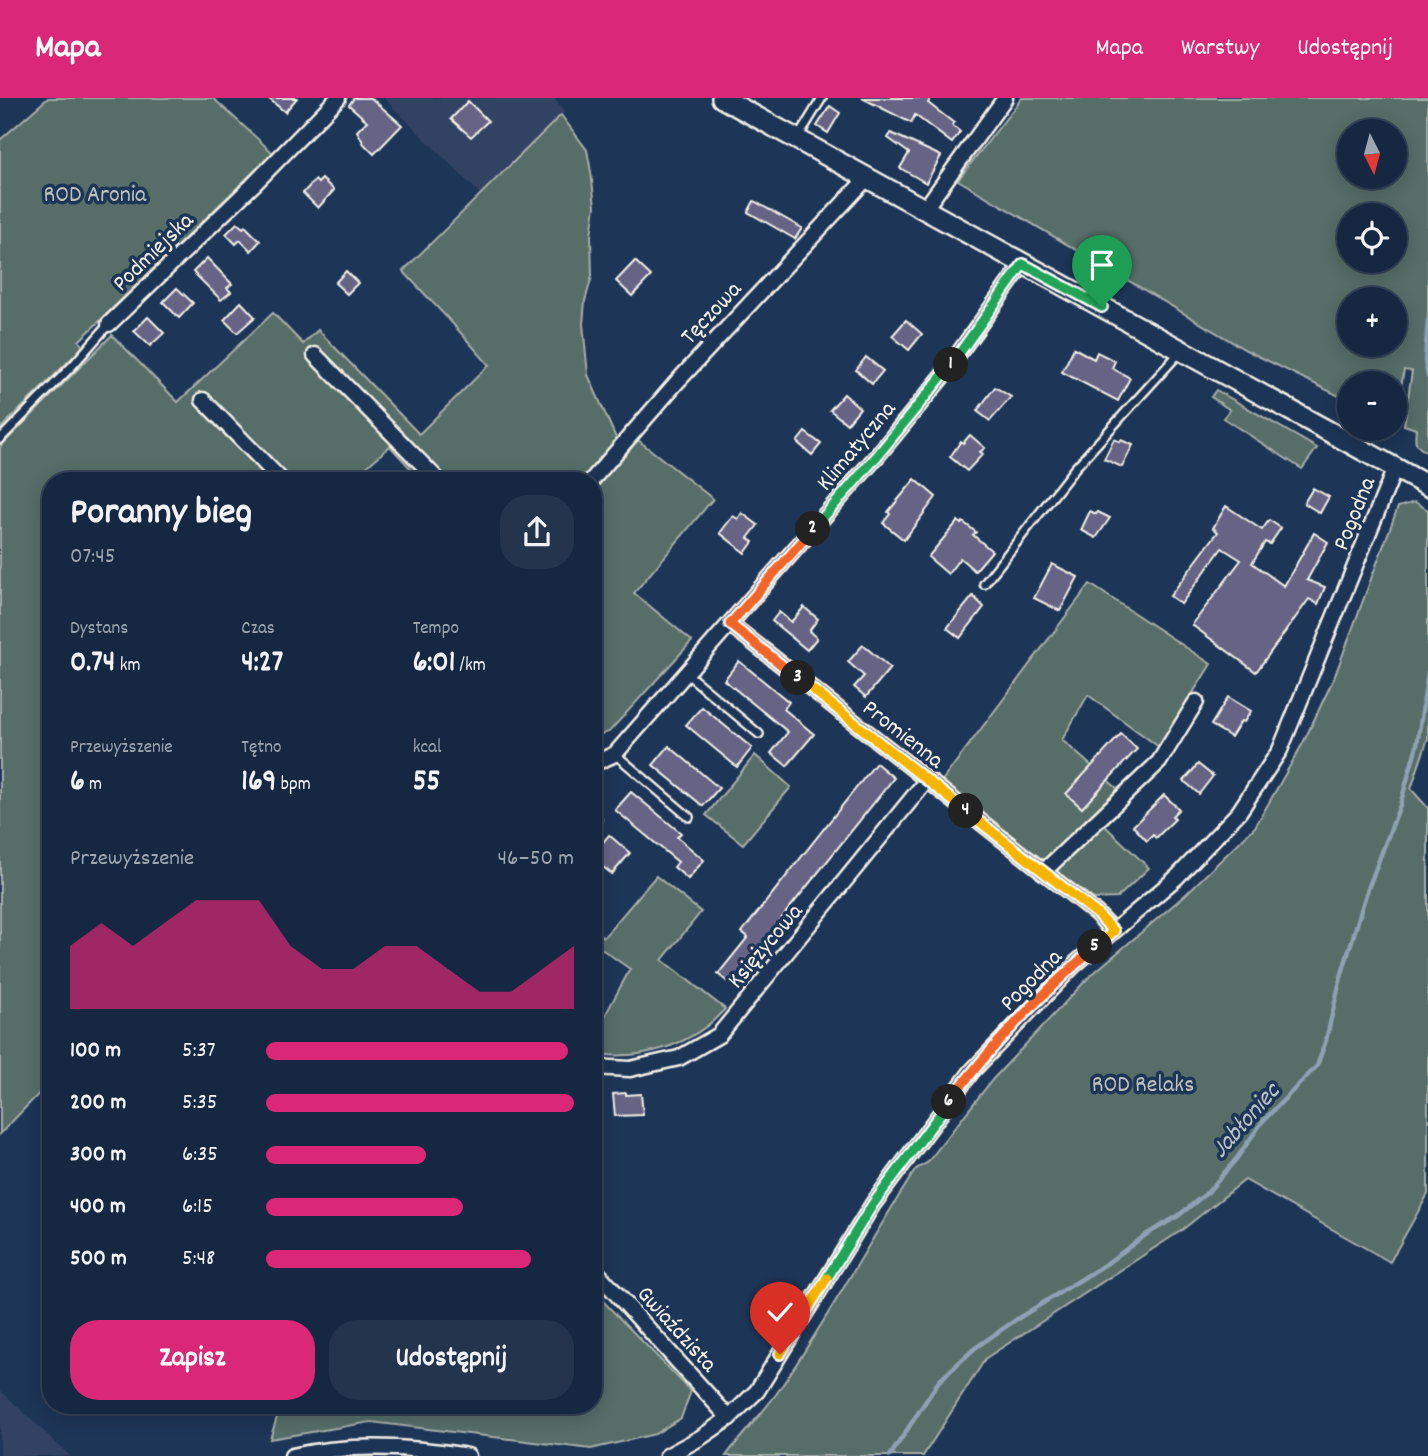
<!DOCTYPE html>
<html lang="pl">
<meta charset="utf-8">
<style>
:root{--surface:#162841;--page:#23344c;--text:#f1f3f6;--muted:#9ea6b1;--line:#35445a;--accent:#db2777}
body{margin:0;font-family:Dekko,sans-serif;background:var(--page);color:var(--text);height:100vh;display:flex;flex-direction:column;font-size:26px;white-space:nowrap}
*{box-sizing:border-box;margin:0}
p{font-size:23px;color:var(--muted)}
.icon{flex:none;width:38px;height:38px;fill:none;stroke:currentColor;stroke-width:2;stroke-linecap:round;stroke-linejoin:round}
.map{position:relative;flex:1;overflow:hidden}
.side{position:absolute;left:42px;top:374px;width:560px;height:942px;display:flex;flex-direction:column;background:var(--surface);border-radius:28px;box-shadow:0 4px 18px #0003,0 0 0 2px var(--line)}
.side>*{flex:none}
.needle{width:46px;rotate:174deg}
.buttons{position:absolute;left:1337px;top:21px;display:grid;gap:14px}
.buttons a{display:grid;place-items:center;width:70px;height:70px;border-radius:50%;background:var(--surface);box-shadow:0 4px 18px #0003,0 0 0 2px var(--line);font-size:35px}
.pin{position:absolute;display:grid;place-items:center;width:60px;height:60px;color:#fff;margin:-72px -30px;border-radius:50% 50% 50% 0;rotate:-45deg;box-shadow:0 0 7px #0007}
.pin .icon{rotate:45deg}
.km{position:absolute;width:35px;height:35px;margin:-18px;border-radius:50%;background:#222;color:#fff;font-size:19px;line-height:35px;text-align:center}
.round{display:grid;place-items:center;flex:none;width:74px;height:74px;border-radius:28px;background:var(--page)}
.overview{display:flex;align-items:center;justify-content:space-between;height:119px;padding:0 28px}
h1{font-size:38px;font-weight:800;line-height:52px}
.metrics{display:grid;grid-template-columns:repeat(3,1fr);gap:10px;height:119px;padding:7px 28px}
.metrics div{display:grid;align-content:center}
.metrics b{font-size:30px;font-weight:800}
.metrics small{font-size:19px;font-weight:400}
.metrics p{font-size:19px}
.chart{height:196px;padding:14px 28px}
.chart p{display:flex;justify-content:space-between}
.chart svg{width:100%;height:126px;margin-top:7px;fill:var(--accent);opacity:.7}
.button{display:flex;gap:14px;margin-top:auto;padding:14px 28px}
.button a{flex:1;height:80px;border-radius:28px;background:var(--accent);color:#fff;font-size:28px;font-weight:800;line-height:80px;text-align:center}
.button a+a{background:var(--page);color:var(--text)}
ul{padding:0 28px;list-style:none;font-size:23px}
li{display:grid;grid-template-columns:112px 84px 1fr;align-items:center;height:52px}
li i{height:18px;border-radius:9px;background:var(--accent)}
header{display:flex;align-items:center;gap:42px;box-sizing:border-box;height:98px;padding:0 35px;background:var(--accent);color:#fff}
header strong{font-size:33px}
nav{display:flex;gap:38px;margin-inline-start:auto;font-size:24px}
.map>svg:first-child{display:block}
.built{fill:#334364}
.green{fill:#576d68;stroke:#a6afa8;stroke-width:2;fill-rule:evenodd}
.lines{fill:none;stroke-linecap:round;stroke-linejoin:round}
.stream{stroke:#8da2b3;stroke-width:4.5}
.building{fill:#666484;stroke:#f4f1e8;stroke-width:2}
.lane-casing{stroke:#f4f1e8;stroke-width:12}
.street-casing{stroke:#f4f1e8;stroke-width:19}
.secondary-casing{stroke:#f4f1e8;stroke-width:24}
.lane{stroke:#1d3557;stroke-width:7}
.street{stroke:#1d3557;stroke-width:14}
.secondary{stroke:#1d3557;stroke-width:19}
.split-1-casing{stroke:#fff;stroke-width:14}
.split-2-casing{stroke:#fff;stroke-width:14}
.split-3-casing{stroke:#fff;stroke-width:14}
.split-4-casing{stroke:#fff;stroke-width:14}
.split-5-casing{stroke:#fff;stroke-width:14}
.split-6-casing{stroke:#fff;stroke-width:14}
.split-7-casing{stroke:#fff;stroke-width:14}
.split-8-casing{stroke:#fff;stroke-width:14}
.split-1{stroke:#22a559;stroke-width:9}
.split-2{stroke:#22a559;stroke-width:9}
.split-3{stroke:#f0652b;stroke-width:9}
.split-4{stroke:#f5b400;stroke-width:9}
.split-5{stroke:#f5b400;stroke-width:9}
.split-6{stroke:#f0652b;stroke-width:9}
.split-7{stroke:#22a559;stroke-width:9}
.split-8{stroke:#f5b400;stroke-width:9}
.labels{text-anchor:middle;stroke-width:7;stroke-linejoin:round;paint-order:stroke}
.park-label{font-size:24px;fill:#bdc3bb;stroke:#1d3557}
.street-label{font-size:24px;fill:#f4f1e8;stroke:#1d3557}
.water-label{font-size:26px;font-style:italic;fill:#b8c3c9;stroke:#1d3557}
</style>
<header>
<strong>Mapa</strong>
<nav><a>Mapa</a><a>Warstwy</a><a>Udostępnij</a></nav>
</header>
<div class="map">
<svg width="1428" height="1358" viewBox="0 0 1428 1358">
<rect width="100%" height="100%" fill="#1d3557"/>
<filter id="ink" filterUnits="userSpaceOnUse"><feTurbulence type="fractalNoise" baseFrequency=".0143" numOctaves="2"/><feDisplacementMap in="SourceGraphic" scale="14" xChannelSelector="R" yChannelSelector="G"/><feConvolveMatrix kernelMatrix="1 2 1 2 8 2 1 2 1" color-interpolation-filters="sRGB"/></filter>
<g filter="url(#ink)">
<g class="built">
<path d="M384,0H554L564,14L481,97Z"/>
<path d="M0,1292L70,1358H0Z"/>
</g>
<g class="green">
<path d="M48,0H213L273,55L79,243L83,249L0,331V42Z"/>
<path d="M1022,0H1428V355C1415,348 1414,345 1416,331L1404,327L1412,273L1404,272L1395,322V285H1349V303L1246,252L958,82ZM1349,33H1395V79H1349ZM1349,117H1395V163H1349ZM1349,201H1395V247H1349Z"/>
<path d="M561,17L587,52L591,74L595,108L591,137L592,178L585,203L583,226L588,277L616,340L613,349L582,383H422L390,348L351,383H51V983L0,1036V349L112,237L178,304L273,215L303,246L318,232L419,336L489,267L453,226L403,173Z"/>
<path d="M1216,292L1317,350L1302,371L1223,320L1230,312L1211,299Z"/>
<path d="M638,342L713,401L634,495L692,543L609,634L593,639V392Z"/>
<path d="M1415,404L1428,412V640L1411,691L1428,710V1096L1390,1164L1245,1082L1182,1132L986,1260L923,1358H726C742,1336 761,1317 777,1295C827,1223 868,1145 916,1071L927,1065L993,981L1089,879L1185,797L1255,729L1303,645L1334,580L1398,409Z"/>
<path d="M1090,486L1211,566L1159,649L1088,597L1062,642L1119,692L1044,763L941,684Z"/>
<path d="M755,657L791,689L743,746L706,717Z"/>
<path d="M1104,727L1149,770L1117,800L1094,801L1055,772Z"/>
<path d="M656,778L701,814L662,862L725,911C691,949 642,962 593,956V940L630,871L593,845V832L604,839Z"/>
<path d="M593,1193L691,1293L681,1320L655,1336L591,1351L371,1324L270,1341L281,1307H593Z"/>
</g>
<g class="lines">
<g class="stream">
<path d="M1428,222L1425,263L1428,279"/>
<path d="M890,1358L939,1283L975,1250L1017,1221L1106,1166L1147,1136L1178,1118L1208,1094L1237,1060L1262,1024L1317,968L1326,942L1341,879L1366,796L1400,707L1417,647L1428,574"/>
</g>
</g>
<g class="building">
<path d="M268,0H297L285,14Z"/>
<path d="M354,0H371L402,27L374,56L364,46L357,33L367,23L349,7Z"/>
<path d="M862,0H931L928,5L954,25L952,27L960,34L952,45L915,17L911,25Z"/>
<path d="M468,3L488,23L471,39L451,21Z"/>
<path d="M830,8L840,15L828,35L817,28Z"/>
<path d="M891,35L941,58L926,85L900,70L909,55L888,40Z"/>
<path d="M322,81L334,92L318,110L303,95L315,82L318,85Z"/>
<path d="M754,103L802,130L795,141L748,114Z"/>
<path d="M237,125L243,130L245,128L260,143L251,153L240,142L236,146L226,136Z"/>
<path d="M207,160L232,186L227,190L231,194L221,202L193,174Z"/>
<path d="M635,163L651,178L632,198L616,183Z"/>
<path d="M346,173L358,185L347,196L335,185Z"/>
<path d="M177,190L193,205L179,220L163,204Z"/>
<path d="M241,204L255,219L237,235L224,222Z"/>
<path d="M148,219L164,235L150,248L134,233Z"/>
<path d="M906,222L922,236L909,252L892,238Z"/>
<path d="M1074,250L1094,261L1097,254L1115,263L1112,270L1130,280L1118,303L1062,274Z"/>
<path d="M866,259L883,273L872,286L856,272Z"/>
<path d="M995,289L1011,299L990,323L977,313Z"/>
<path d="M844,296L860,310L847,326L830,312Z"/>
<path d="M805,334L821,346L812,357L797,344Z"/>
<path d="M970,337L985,350L980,354L983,356L967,373L950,359L961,343L963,345Z"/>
<path d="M1114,341L1120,344L1121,342L1133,347L1122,369L1104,361Z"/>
<path d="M915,381L936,399L904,442L883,425L890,416L888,414Z"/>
<path d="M1313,390L1329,399L1320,415L1304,405Z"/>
<path d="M1226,408L1262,432L1269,422L1281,430L1270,446L1265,444L1252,465L1284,488L1314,435L1328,444L1307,482L1325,489L1318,506L1309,501L1256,574L1192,527L1241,462L1222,450L1181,506L1170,498L1218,434L1213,430Z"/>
<path d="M1090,413L1096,416L1098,414L1110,420L1096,440L1081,432Z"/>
<path d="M742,415L758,427L748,440L753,444L745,455L720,435L733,418L738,421Z"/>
<path d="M958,423L961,426L963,424L976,434L973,437L992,453L975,473L960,460L948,476L928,459Z"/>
<path d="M1052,466L1078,479L1060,513L1034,500Z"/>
<path d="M973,498L984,509L960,540L947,530Z"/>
<path d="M804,509L818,521L809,533L817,540L807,552L772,523L779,514L791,524Z"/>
<path d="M863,547L890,570L866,599L854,589L864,578L848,564Z"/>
<path d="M739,563L789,604L784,611L814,636L787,668L771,655L788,634L724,582Z"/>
<path d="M1228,599L1251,613L1244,624L1241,623L1231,639L1211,627Z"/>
<path d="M702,609L752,650L737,669L686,627Z"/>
<path d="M1121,636L1137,651L1082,710L1066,696Z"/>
<path d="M669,648L719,690L703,708L653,667Z"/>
<path d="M876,665L894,680L780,822L782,823L750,862L753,865L734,889L718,876L748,839L742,834Z"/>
<path d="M1198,666L1213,678L1199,696L1184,683Z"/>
<path d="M631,694L681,735L677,739L704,762L688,781L674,769L678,764L615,712Z"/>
<path d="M1164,697L1179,711L1172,718L1175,721L1156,740L1153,737L1147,743L1133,728Z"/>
<path d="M609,737L630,755L612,776L593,761V756Z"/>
<path d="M626,995V997L641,996L643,1017L615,1018L613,996Z"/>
</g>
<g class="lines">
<defs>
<g id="lane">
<path d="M797,41L822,0"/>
<path d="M0,341L73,267L109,226"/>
<path d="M984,486L1075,370L1181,253"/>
<path d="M686,575L759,636"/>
<path d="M615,656L689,719"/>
<path d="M593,718L597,721L593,726"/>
</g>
<g id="street">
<path d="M924,112L1005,0"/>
<path d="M109,226L253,87L338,0"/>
<path d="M315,257L439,383"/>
<path d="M203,302L282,383"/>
<path d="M591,383L676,285L867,80"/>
<path d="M730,526L1096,815L1113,833"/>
<path d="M593,666L615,656L877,358L941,280L1023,166"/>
<path d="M1043,774L1159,664L1196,604"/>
<path d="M593,969L630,971L679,960L719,937L927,682"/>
<path d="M593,1170L729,1320"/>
<path d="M292,1358C351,1345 409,1348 468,1358"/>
<path d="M667,1358L700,1340L729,1320L757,1293L873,1106L972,973L1074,867L1177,779L1239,714L1280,652L1395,370"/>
</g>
<path id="secondary" d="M722,0L1428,388"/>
</defs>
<use href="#lane" class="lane-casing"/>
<use href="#street" class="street-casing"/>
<use href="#secondary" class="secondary-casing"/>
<use href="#lane" class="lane"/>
<use href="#street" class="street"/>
<use href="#secondary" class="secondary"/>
</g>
</g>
<g class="lines" filter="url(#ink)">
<defs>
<path id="split-1" d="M951,267L1023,166L1102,209"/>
<path id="split-2" d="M813,431L877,358L951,267"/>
<path id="split-3" d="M798,580L730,526L813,431"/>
<path id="split-4" d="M798,580L966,713"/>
<path id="split-5" d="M966,713L1096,815L1114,833L1095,849"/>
<path id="split-6" d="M949,1004C989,950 1044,893 1095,849"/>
<path id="split-7" d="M827,1180L873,1106L949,1004"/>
<path id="split-8" d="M780,1256L827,1180"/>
</defs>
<use href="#split-1" class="split-1-casing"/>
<use href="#split-2" class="split-2-casing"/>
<use href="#split-3" class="split-3-casing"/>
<use href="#split-4" class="split-4-casing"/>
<use href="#split-5" class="split-5-casing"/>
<use href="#split-6" class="split-6-casing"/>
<use href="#split-7" class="split-7-casing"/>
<use href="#split-8" class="split-8-casing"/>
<use href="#split-1" class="split-1"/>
<use href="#split-2" class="split-2"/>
<use href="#split-3" class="split-3"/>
<use href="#split-4" class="split-4"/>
<use href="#split-5" class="split-5"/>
<use href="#split-6" class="split-6"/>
<use href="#split-7" class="split-7"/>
<use href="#split-8" class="split-8"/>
</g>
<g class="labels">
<g class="park-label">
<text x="95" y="103">ROD Aronia</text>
<text x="1143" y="993">ROD Relaks</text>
</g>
<g class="street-label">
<text transform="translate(152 153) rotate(-44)" y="8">Podmiejska</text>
<text transform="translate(710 214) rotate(-47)" y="8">Tęczowa</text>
<text transform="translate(855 347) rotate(-50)" y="8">Klimatyczna</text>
<text transform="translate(1353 415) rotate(-68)" y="8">Pogodna</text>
<text transform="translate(904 635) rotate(38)" y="8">Promienna</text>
<text transform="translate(764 847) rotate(-50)" y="8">Księżycowa</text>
<text transform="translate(1030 881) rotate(-45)" y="8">Pogodna</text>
<text transform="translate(678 1230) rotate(48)" y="8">Gwiaździsta</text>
</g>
<g class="water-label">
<text transform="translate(1244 1021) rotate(-49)" y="9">Jabłoniec</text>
</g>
</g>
</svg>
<div class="buttons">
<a><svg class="needle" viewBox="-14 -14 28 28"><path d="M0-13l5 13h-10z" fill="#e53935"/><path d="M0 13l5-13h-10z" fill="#9ea6b1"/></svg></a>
<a><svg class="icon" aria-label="locate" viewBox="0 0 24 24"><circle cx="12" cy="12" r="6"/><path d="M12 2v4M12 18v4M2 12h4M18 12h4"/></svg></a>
<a>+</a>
<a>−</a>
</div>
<div class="pin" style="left:1102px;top:209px;background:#1e9e55"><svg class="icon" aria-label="arrive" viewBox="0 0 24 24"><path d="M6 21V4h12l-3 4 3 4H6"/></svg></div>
<div class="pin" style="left:780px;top:1256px;background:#d93025"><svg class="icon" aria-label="check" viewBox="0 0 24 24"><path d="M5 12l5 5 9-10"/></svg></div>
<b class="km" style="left:951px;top:267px">1</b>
<b class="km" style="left:813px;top:431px">2</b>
<b class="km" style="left:798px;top:580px">3</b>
<b class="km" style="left:966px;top:713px">4</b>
<b class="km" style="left:1095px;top:849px">5</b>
<b class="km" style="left:949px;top:1004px">6</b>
<section class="side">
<div class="overview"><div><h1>Poranny bieg</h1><p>07:45</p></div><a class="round"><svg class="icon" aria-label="share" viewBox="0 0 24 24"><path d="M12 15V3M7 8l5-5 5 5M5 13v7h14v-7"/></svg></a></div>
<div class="metrics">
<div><p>Dystans</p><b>0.74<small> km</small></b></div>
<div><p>Czas</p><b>4:27</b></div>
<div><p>Tempo</p><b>6:01<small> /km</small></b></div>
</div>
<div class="metrics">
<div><p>Przewyższenie</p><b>6<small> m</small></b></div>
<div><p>Tętno</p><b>169<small> bpm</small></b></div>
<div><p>kcal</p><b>55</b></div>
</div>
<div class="chart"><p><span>Przewyższenie</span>46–50 m</p>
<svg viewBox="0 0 160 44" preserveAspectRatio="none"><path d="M0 44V22L10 14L20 22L30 14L40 6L50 6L60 6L70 22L80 30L90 30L100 22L110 22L120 30L130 38L140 38L150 30L160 22V44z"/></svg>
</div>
<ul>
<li><b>100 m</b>5:37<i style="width:98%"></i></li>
<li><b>200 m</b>5:35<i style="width:100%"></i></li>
<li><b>300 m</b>6:35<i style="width:52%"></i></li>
<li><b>400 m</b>6:15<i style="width:64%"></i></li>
<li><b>500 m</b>5:48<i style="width:86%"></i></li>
</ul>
<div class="button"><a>Zapisz</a><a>Udostępnij</a></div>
</section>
</div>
